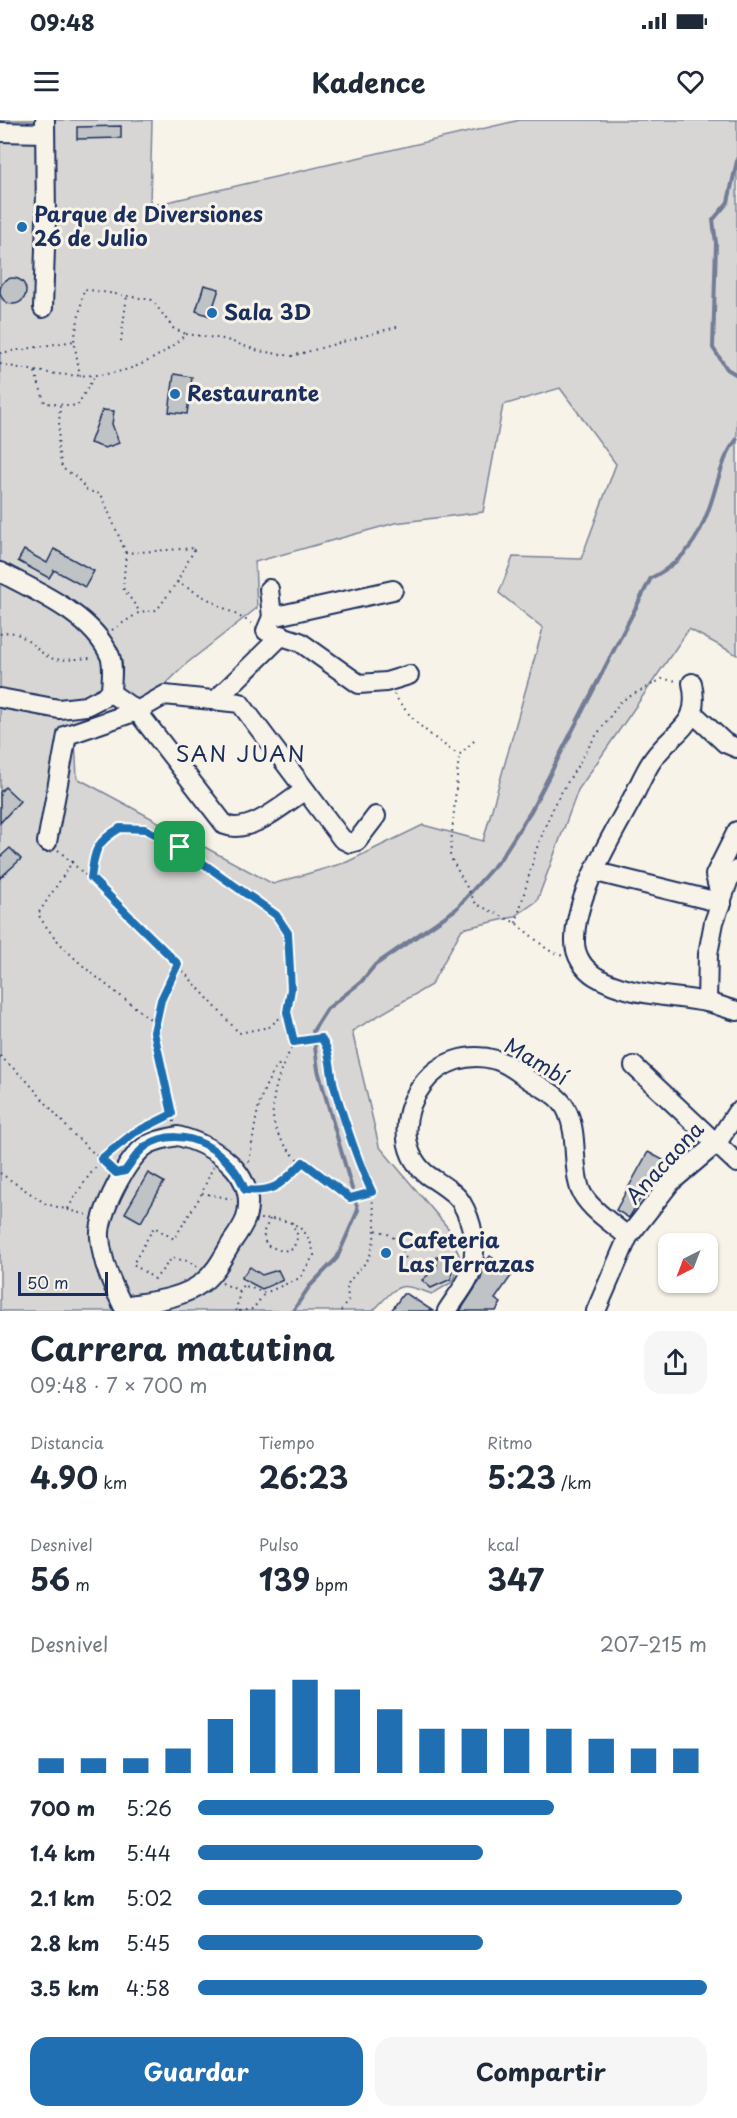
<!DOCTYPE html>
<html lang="es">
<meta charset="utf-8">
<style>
:root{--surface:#fff;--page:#f6f6f7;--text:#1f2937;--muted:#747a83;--accent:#1f6fb2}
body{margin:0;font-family:"Playpen Sans",sans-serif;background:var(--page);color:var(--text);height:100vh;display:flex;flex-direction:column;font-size:22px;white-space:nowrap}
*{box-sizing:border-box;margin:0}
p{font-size:20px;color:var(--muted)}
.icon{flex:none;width:33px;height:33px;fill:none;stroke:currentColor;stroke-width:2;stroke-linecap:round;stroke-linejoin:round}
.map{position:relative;height:1191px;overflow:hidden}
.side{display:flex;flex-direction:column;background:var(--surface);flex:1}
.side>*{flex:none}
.needle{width:39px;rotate:222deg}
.buttons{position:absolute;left:658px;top:1113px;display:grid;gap:12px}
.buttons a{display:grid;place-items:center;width:60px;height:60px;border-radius:12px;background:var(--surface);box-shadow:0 2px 4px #0004;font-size:30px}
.scale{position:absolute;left:18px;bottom:15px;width:90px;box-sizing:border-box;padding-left:6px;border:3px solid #1b2f5e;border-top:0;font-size:16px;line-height:21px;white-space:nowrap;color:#1b2f5e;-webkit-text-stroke:4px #f7f3e8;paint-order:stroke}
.pin{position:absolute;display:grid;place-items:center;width:51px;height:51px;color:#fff;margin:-26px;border-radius:12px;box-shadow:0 3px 9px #0006}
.round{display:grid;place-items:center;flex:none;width:63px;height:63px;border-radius:18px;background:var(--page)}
.head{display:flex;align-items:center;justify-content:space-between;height:102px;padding:0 30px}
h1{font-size:33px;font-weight:700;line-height:45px}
.stats{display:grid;grid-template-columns:repeat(3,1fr);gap:9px;height:102px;padding:6px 30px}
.stats div{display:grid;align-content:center}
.stats b{font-size:30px;font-weight:700}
.stats small{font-size:16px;font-weight:400}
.stats p{font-size:16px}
.chart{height:168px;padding:12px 30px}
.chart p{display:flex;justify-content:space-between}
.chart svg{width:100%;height:108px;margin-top:6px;stroke:var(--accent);stroke-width:6}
.button{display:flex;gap:12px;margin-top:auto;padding:12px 30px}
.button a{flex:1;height:69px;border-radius:18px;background:var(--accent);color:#fff;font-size:24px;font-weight:700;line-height:69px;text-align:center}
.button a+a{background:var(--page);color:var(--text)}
ul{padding:0 30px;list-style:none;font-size:20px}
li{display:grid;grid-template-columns:96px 72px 1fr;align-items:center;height:45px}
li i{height:15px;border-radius:8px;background:var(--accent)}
.status{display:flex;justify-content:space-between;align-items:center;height:42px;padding:0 30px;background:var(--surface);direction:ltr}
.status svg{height:16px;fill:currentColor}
header{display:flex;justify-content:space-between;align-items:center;height:78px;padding:0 30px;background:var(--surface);font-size:27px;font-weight:700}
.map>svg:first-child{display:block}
.green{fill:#d7d6d4;stroke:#798299;stroke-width:1.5;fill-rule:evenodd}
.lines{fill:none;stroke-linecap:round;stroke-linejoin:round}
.stream{stroke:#727c95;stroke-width:4}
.building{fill:#c0c3c5;stroke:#1b2f5e;stroke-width:1.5}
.minor-casing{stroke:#1b2f5e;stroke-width:22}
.path{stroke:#1b2f5e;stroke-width:2;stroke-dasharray:1.5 4.5;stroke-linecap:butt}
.minor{stroke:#f7f3e8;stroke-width:18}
.route-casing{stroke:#fff;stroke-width:12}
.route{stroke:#1f6fb2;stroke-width:8}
.poi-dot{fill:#1f6fb2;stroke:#f7f3e8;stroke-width:2}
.labels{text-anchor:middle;stroke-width:6;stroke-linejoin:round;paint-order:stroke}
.poi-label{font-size:21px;font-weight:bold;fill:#1b2f5e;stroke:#f7f3e8;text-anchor:start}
.street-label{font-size:21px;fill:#1b2f5e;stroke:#f7f3e8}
.neighbourhood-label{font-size:22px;letter-spacing:1.5px;fill:#1b2f5e;stroke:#f7f3e8}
</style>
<div class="status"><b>09:48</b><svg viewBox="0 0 49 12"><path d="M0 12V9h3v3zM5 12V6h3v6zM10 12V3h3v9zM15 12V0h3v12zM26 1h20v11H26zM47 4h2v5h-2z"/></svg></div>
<header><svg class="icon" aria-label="menu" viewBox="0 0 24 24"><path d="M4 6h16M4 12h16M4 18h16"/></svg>Kadence<svg class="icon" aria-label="heart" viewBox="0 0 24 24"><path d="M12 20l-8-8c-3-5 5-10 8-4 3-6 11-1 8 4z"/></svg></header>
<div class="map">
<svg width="737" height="1191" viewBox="0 0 737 1191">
<rect width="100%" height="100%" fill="#f7f3e8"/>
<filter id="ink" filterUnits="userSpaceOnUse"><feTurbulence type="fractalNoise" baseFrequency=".0167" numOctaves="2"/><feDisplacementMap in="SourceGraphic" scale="12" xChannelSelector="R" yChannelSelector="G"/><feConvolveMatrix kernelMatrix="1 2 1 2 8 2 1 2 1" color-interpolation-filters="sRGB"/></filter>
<g filter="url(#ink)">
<path class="green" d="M0,0H152L150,86L520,0H737V535L689,509L578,670L537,781L514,797L462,809L431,865L352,911L379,1026L448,1108L460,1137L454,1161L432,1174C396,1160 399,1165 373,1191H0ZM560,268L616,344L581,439L513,437L499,473L543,508L483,721L423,705L347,742L273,764L77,658L75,619L142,588L186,544L257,488L255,442L395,403L483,392L503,285Z"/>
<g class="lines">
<g class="stream">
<path d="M737,41L728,82L713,100L716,123L713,228L727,249L737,255"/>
<path d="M293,1191L309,1167L337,1138L358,1090L318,950L313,911L327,889L361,862L375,845L456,789L501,738L531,691L651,458C692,437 704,409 716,366C722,348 725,333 737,319"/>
</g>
</g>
<g class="building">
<path d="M121,6V18L77,19V7Z"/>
<circle cx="13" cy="171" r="13"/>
<path d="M204,165L219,169L210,196L196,191Z"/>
<path d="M174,254L192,257L187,294L169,292Z"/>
<path d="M102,290L114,291L112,304L119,323L105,328L90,323Z"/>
<path d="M54,429L94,451L85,467L54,450L49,458L18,441L24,430L47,443Z"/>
<path d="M5,667L20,681L0,703V672Z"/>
<path d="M10,728L21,739L0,758V737Z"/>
<path d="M648,1032L663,1040L650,1067L648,1066L629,1098L616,1090Z"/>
<path d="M148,1053L164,1062L141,1102L125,1093Z"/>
<path d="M490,1136L514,1152L495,1179L501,1183L496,1191H460L481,1159L484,1145Z"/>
<path d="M437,1137L454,1138L451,1159L431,1168L422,1160L437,1148Z"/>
<path d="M250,1147L262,1155L278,1150L283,1160L262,1169L241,1158Z"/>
<path d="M403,1174H407L433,1191H391Z"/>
</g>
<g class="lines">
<defs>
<g id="minor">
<path d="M0,12L45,13"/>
<path d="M43,188L46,99L45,0"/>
<path d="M0,452C38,472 92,495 110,536C114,546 111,562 111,573"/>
<path d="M269,469L272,497"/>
<path d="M393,470L272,497L266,511L300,522L359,564L386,562L409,555"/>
<path d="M692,563C701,606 676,608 654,638C645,650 639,666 632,679C611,718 574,777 575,822C575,836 584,849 595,856C627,876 671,875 706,882C717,884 727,889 737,891"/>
<path d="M111,573L137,591L225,705C250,715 284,684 305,670"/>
<path d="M0,578L59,589L86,586L111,573"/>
<path d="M217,579L282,515"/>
<path d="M694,594L725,623L737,628"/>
<path d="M47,722L67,615L137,591L165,575L240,583L342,719L350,723L357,721L376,696"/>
<path d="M596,752L722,783"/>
<path d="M722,783L715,755L737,711"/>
<path d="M707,882L708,834L714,802L729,759L737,750"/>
<path d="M634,946L737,1043"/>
<path d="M178,1016C215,1026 258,1053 246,1098C243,1106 237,1115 232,1122C223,1137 216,1152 202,1163C179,1180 150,1181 123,1186C112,1164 102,1143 100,1117C98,1095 127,1037 147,1025C156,1020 167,1018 178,1016Z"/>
<path d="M447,1191C455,1178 469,1162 472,1148C477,1126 473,1102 461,1082C454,1071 437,1062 426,1054C398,1030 403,990 423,964C440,941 469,932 496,940C508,943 520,954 531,961C546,970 561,976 568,993C578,1016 572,1045 580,1069C587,1088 614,1104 628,1117"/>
<path d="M596,1191L628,1117L671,1062L717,1023L737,992"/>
</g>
</defs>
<use href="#minor" class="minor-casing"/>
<g class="path">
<path d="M121,221L127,175"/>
<path d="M0,233L74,221"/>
<path d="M0,244C72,259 128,268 186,214L224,219L259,231L292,236L400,206"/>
<path d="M35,252L45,283L77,286L94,257"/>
<path d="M80,256L74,221L84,169L152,180L173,208L186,214"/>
<path d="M60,285L58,328L62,348L76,357L88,371L101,374L126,433"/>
<path d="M177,462L253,504"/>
<path d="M112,510L140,492L157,490L177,462L195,428L126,433L123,468L140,492"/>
<path d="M0,514C23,505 36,535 54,539C66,541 81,538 93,538"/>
<path d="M394,574C411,601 432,617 459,635"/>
<path d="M474,621L459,635L450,736L476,784L516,803L548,830L563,836"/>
<path d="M58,730L146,810L239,913L269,907L287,892"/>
<path d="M73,741L38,794C65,840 116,870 156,904"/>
<path d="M91,758C94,738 97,711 122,708C128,707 139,707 145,709C172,716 278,788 288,813C297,837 289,866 288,890C287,900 292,912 295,922C281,945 264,988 278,1014C292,1041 325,1062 350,1078L372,1072"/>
<path d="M516,803L536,730L555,683L593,620L621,581L662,559L678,561"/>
<path d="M295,922L321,918C330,929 328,944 332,957C339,983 347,1009 355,1034C365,1065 376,1075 375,1110C393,1113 400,1122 406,1139L422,1146L429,1145"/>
<path d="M0,936L26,960L72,1013L109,1047"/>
<path d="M174,1002L154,912L161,880L178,844"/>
<path d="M249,1042C256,1005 256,970 282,941"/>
<path d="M0,1053L46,1084L88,1095"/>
<path d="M260,1071C276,1073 293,1053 303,1042"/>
<path d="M202,1073L232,1079"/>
<path d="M68,1089C96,1038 119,1020 171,994"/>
<path d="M270,1099L263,1113L266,1125L282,1131L293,1129L298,1116L291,1101"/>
<path d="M197,1147L188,1141L172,1138L155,1159L133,1144L154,1107L174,1119L200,1077L213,1047"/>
<path d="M222,1163L240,1171L243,1165L265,1173L300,1158L314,1135C308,1104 289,1098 260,1099"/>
<path d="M236,1191L240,1171"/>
<path d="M239,1191L253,1189L264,1174"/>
<path d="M341,1191L348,1180L347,1165C365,1138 371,1148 375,1110"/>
</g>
<use href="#minor" class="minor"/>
</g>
</g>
<g class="lines" filter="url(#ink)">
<defs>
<path id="route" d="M120,708L145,709L180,727L276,795L288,813L291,869L287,892L294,922L321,918C331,930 330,951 334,966C345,1003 356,1038 372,1072L350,1078L303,1042C282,1063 276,1073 245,1070C232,1033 184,1001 146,1026C138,1031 131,1043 125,1051L116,1053L101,1039L134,1013L172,994L154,912L161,880L178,844L91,758C95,730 95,723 120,708Z"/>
</defs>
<use href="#route" class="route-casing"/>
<use href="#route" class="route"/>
</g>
<g class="poi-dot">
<circle cx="22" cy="107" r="6"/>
<circle cx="212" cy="193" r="6"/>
<circle cx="175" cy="274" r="6"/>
<circle cx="386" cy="1133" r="6"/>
</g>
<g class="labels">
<g class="poi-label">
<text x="34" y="102">Parque de Diversiones<tspan x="34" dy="24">26 de Julio</tspan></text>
<text x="224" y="200">Sala 3D</text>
<text x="187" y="281">Restaurante</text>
<text x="398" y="1128">Cafeteria<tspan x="398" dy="24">Las Terrazas</tspan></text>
</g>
<g class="street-label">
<text transform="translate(536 942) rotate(31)" y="7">Mambí</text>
<text transform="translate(665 1043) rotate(-47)" y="7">Anacaona</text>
</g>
<g class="neighbourhood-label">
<text x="241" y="642">SAN JUAN</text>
</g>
</g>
</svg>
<div class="buttons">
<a><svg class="needle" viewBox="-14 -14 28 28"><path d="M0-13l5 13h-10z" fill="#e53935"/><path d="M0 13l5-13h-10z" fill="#747a83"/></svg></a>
</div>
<div class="scale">50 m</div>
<div class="pin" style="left:180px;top:727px;background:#1e9e55"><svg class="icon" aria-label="arrive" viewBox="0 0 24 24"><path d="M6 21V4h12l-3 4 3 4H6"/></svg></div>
</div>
<section class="side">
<div class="head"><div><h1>Carrera matutina</h1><p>09:48 · 7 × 700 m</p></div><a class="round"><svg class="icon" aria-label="share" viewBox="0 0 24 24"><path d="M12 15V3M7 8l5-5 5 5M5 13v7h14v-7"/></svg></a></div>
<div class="stats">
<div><p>Distancia</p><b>4.90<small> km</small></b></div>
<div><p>Tiempo</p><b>26:23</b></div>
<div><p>Ritmo</p><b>5:23<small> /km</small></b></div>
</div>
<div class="stats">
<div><p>Desnivel</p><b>56<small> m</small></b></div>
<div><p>Pulso</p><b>139<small> bpm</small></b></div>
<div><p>kcal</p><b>347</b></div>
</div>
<div class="chart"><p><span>Desnivel</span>207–215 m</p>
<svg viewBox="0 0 160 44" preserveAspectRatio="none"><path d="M5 44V38M15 44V38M25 44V38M35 44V34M45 44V22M55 44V10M65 44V6M75 44V10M85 44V18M95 44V26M105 44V26M115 44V26M125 44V26M135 44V30M145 44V34M155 44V34"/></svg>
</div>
<ul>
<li><b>700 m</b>5:26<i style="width:70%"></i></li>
<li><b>1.4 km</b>5:44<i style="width:56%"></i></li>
<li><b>2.1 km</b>5:02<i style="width:95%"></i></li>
<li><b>2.8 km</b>5:45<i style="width:56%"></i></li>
<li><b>3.5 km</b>4:58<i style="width:100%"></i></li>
</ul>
<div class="button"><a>Guardar</a><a>Compartir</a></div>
</section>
